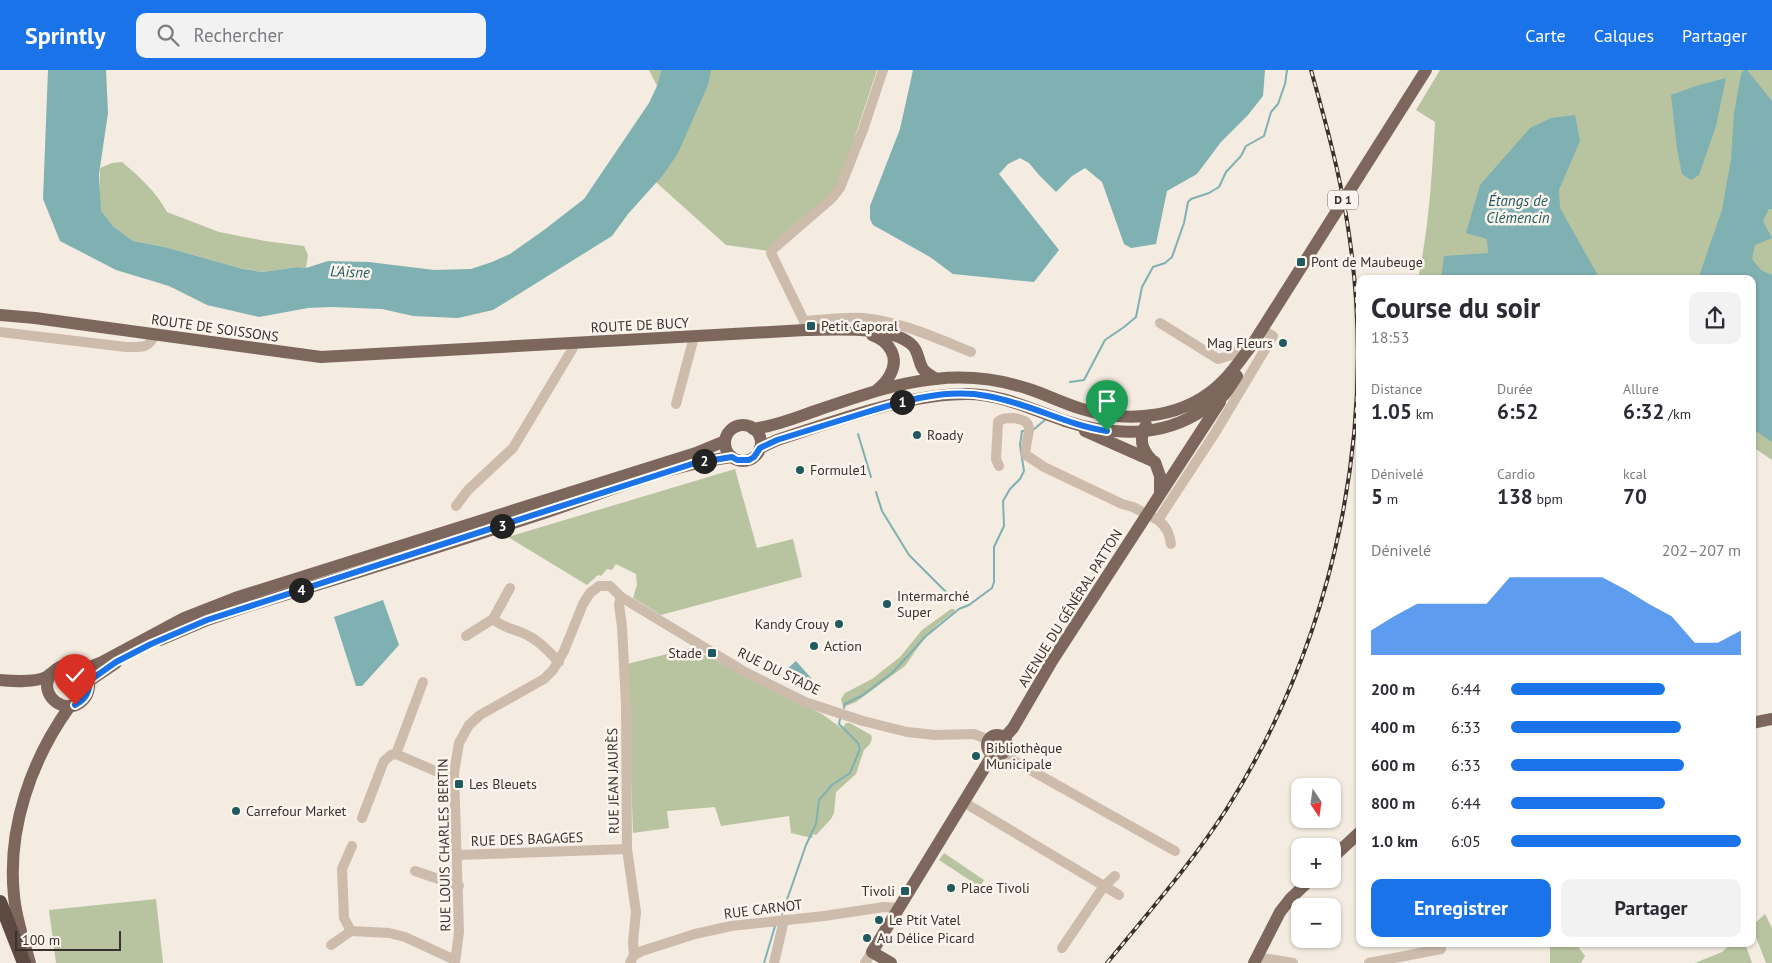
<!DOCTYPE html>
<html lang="fr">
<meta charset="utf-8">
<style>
:root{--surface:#fff;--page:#f2f2f3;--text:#2b2b33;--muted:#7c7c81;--accent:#1a73e8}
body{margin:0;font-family:"PT Sans",sans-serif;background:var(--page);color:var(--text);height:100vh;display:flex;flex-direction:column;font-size:19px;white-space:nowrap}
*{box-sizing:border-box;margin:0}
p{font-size:16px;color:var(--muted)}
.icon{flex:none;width:28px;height:28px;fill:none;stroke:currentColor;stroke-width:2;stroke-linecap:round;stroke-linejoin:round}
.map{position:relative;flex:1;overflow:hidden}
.sheet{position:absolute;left:1356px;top:205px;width:400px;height:672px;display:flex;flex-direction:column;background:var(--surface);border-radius:10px;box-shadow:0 1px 4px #0004}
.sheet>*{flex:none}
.needle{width:32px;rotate:167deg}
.controls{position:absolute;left:1291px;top:708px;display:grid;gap:10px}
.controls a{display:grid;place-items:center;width:50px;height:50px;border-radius:10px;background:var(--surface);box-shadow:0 1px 4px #0004;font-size:25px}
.scale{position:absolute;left:15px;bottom:12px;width:106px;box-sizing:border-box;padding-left:5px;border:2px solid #3b302b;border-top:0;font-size:14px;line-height:18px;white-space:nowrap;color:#3b302b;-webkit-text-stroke:4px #fbf5ee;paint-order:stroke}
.pin{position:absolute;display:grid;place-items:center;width:42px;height:42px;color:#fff;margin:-51px -21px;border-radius:50% 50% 50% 0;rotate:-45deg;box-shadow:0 0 5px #0007}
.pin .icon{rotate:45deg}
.km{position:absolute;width:25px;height:25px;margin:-12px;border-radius:50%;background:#222;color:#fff;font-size:14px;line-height:25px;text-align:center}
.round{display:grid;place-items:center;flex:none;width:52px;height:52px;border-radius:10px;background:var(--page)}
.summary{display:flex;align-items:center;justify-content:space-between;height:85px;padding:0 15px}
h1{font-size:28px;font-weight:700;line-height:38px}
.stats{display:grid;grid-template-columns:repeat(3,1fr);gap:8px;height:85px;padding:5px 15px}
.stats div{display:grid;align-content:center}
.stats b{font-size:21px;font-weight:700}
.stats small{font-size:14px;font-weight:400}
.stats p{font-size:14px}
.chart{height:140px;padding:10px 15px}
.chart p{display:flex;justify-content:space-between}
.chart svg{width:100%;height:90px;margin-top:5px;fill:var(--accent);opacity:.7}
.cta{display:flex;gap:10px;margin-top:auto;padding:10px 15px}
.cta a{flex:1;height:58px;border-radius:10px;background:var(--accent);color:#fff;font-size:20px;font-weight:700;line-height:58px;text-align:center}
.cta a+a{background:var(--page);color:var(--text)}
ul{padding:0 15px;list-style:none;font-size:16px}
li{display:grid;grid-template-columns:80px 60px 1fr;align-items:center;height:38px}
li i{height:12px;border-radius:6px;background:var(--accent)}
header{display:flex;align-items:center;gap:30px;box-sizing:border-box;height:70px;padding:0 25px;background:var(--accent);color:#fff}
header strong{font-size:24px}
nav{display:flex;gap:28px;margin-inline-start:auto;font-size:18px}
.search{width:350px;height:45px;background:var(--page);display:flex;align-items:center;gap:12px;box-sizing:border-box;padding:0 18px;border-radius:10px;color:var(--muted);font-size:19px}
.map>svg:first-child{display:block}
.green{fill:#b8c4a0}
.water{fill:#7fb0b2}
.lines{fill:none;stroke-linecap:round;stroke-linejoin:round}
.stream{stroke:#7fb0b2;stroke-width:2}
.minor{stroke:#cdbbac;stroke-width:10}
.major{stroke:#7d675c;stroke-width:12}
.highway{stroke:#5c4a42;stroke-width:14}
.rail-casing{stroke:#3b302b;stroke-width:4}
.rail{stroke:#fbf5ee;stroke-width:2;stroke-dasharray:5.5;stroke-linecap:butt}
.route-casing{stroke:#fff;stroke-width:10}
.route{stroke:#1a73e8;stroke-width:6}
.poi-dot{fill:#1f5a5e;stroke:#fbf5ee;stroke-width:2}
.labels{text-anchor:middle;stroke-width:5;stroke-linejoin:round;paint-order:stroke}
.shield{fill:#fbf5ee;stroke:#756b66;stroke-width:1}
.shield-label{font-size:12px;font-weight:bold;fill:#3b302b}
.poi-label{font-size:14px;fill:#3b302b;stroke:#fbf5ee;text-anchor:start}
.street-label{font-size:14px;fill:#3b302b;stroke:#fbf5ee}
.water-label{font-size:15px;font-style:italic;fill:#1f5a5e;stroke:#fbf5ee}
</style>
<header>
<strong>Sprintly</strong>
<div class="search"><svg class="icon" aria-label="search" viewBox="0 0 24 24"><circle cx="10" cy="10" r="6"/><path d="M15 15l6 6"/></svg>Rechercher</div>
<nav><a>Carte</a><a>Calques</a><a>Partager</a></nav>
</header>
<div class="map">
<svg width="1772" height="893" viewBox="0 0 1772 893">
<rect width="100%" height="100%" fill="#f4ebe1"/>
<g class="green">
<path d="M649,0H661L657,16Z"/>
<path d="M689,0H877L837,121L769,181L726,175L648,105Z"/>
<path d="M1440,0H1772V390L1753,377L1752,209H1418C1429,157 1432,105 1435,52L1416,40Z"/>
<path d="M122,92C140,107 156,122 167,142L219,162L265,171L304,176L308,185L306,198L298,197L262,202L243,199L165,177L133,171L113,156L100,141V98L112,93Z"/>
<path d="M735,399L757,478L793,469L802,507L661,545L633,528L637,515L636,504L616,494L612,500L607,499L601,506L598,505L587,515L508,467Z"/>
<path d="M951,539H954L955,541L937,555L923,570L905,596L856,632L843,637L841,629L845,623L872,609L900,587L922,560Z"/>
<path d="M691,578L822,644L844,660L843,657L846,653H850L871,665L872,668L870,674L864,680L856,704L836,722L834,743L831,749L816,765L813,764L812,768L791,763L789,746L721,756L715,737L667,741L669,758L633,763L627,594Z"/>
<path d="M944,783L984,810L980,817L939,790Z"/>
<path d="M156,829L163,893H56L49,840Z"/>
<path d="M1765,844L1772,858V893H1766L1756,867L1753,870V855Z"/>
<path d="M1550,874H1576L1585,886L1581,893H1550Z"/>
<path d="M1731,874H1748L1746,876L1752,893H1695L1722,882Z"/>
</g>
<g class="water">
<path d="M48,0H106L108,43L99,104L101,141L113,156L133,171L165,177L243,199L262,202L298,197L306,198L328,191L369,192L434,200L471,199L492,192L510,184L544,160L584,129L649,33L657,16L661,0H711L708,15L678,83L663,105L628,144L612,166L493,240L458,248L413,246L382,239L331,237L308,238L259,247L207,235L169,216L116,200L60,171L43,129Z"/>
<path d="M913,0H1265L1263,26L1248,45L1221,72L1197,104L1167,121L1156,174L1131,178L1124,174L1102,112L1085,98L1072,106L1056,122L1039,105L1029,93L1020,88L1008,94L999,104L1059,180L1034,212L953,204L930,187L873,155L870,149V136L900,59Z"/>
<path d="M1744,0H1747L1772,31V139H1769L1763,151L1772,168L1755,175L1752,189L1761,200L1772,205V372L1753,359L1752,209H1698L1722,140L1731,89L1734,43L1741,4Z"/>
<path d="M1726,8L1716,56L1699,105L1691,110L1682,104L1677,79L1671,25L1696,16Z"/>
<path d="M1575,45L1580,71L1559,120L1560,138L1600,209H1441L1444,186L1488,183L1487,169L1466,163L1480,115L1530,58L1551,48Z"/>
<path d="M383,530L399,575L362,616H356L334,547Z"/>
<path d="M796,591L812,609L802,618L786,600Z"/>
</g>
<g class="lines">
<g class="stream">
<path d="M1070,312L1084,310L1105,270L1124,257L1136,247L1142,217L1153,197L1165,193L1172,187L1184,153L1188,132L1191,129L1209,123L1219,117L1226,102L1241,86L1246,76L1264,66L1271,42L1278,34L1285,14L1287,0"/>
<path d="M1033,360L1045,350"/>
<path d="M858,364L871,407"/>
<path d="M876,422L882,441L909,485L951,527"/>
<path d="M844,638L845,634L863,625L893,602L926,566L959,539L969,535L992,518L994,512V477L1004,456L1003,431L1010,419L1020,409L1024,401L1020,375L1022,361H1024"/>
<path d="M782,844L806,775L816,754L819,730L832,715L850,703L860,679L858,673L839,654L840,649"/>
<path d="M764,893L775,856"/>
</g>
<g class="minor">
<path d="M804,251C823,250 843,247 862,248C900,251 936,268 971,282"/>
<path d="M1160,253L1218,289L1232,285L1244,276L1254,272"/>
<path d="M805,260L804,251L771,183L772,180L832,128L840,118L863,60L883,0"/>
<path d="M0,262L126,277C139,277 150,279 154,265"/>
<path d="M676,334L694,267"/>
<path d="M999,396L996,389L998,352C1003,348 1006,348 1013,348C1041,351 1023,368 1026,385L1044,397L1122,434L1133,437L1158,450L1215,363L1273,266L1262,260"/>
<path d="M456,436L468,420L513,378L573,278V274"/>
<path d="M1158,450C1167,457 1169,463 1171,474"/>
<path d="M621,527L619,534L622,557L626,634L627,779L636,842L633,872L634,885L630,893"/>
<path d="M493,549C501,557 514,559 525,564C539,570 549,582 559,592"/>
<path d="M466,566L493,549L510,518"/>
<path d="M1003,683L1009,688L1175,781"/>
<path d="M396,684L423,612"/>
<path d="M965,733L1119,825"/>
<path d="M362,748L384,691L391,685L396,684L440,703H454"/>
<path d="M458,785L627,779"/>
<path d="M415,801L459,816"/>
<path d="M351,861L389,863L405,867L455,890"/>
<path d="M331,875L351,861L344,848L342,799L352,776"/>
<path d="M1062,878L1104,816L1115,806"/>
<path d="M634,885L642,881L695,864L731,856L824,846L884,837L899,838"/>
<path d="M1257,887L1293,893"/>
<path d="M455,893L459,862L454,703L459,673L469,655L480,645L544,609L553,600L564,581L583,534L590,523L599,516H610L621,527L745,602L805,632L863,651L907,662L935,665L974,664L989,670"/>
<path d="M774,893L784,850"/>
<path d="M865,893L872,882"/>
<path d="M1369,893L1441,879"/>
</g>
<g class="major">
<path d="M0,245L35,248L321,287L805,260C832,260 891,255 912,275C919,281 918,292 923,299C926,303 932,306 936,309"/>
<path d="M872,265C889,271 900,287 890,305C887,311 882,316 877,320"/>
<path d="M1146,355C1139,367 1141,379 1151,389"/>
<circle cx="743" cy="373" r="18"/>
<path d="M753,359C776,356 797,347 818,340C857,327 895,313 935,309C969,305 1000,309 1032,320C1049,326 1065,334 1082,339C1130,354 1187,348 1223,311C1235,299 1244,285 1254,272L1426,0"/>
<path d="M1085,361L1155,392L1160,406V422"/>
<path d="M760,378L777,370C836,351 905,324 967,324C1002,324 1033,340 1065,351C1111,366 1162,368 1203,340C1210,336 1219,331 1224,325C1229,319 1233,312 1237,306"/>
<path d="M160,570L207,550L248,536C347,506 445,475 544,443C605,423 667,395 732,387"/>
<path d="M79,597L92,596L102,592L184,548L235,528L696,383L725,371"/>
<path d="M0,610C13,611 34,613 46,607C54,603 56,596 66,595C85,592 96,615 84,629C72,644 48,634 47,616C47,612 49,608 50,604"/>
<path d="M89,611L116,593"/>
<path d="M1752,653L1772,649"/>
<circle cx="997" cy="675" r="10"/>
<path d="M1004,668L1013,658L1052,591L1220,332"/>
<path d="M1332,788L1360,762"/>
<path d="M30,893C24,871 16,849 14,826C7,759 31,690 70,636"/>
<path d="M891,893L872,882L993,684"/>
<path d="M1254,893L1280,842L1291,828L1311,809"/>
</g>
<path class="highway" d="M0,832L24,893"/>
<defs>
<path id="rail" d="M1107,893C1148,843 1191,794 1226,740C1336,566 1380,354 1347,151C1339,100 1325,50 1311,0"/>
</defs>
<use href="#rail" class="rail-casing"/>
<use href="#rail" class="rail"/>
</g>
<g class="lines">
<defs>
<path id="route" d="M75,635C85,630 90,622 89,611L116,592L151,574L207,550L695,393L732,387L737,390H749L754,387L760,378L777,370C806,361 835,352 864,343C903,331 946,318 987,326C1029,333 1066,355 1107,361"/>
</defs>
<use href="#route" class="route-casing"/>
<use href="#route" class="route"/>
</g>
<g class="poi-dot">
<rect x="1296" y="187" width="10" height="10" rx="2.5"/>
<rect x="806" y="251" width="10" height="10" rx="2.5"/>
<circle cx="1283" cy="273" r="5"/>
<circle cx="917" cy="365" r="5"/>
<circle cx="800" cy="400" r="5"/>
<circle cx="887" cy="534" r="5"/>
<circle cx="839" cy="554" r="5"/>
<circle cx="814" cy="576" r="5"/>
<rect x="707" y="578" width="10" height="10" rx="2.5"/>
<circle cx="976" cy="686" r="5"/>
<rect x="454" y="709" width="10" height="10" rx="2.5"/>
<circle cx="236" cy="741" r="5"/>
<circle cx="951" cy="818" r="5"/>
<rect x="900" y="816" width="10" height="10" rx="2.5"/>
<circle cx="879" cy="850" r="5"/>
<circle cx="867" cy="868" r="5"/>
</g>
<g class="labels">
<rect class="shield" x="1328" y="120.5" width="30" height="19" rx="4"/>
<g class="shield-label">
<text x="1343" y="134">D 1</text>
</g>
<g class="poi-label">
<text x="1311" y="197">Pont de Maubeuge</text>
<text x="821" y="261">Petit Caporal</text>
<text x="1273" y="278" text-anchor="end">Mag Fleurs</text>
<text x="927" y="370">Roady</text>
<text x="810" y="405">Formule1</text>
<text x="897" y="531">Intermarché<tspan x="897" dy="16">Super</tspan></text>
<text x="829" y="559" text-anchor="end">Kandy Crouy</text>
<text x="824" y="581">Action</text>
<text x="702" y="588" text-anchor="end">Stade</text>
<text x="986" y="683">Bibliothèque<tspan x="986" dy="16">Municipale</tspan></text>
<text x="469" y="719">Les Bleuets</text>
<text x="246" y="746">Carrefour Market</text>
<text x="961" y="823">Place Tivoli</text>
<text x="895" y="826" text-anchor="end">Tivoli</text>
<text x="889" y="855">Le Ptit Vatel</text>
<text x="877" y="873">Au Délice Picard</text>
</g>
<g class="street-label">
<text transform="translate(640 255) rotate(-3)" y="5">ROUTE DE BUCY</text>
<text transform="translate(215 258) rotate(8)" y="5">ROUTE DE SOISSONS</text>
<text transform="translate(1070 538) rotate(-58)" y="5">AVENUE DU GÉNÉRAL PATTON</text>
<text transform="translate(779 601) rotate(26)" y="5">RUE DU STADE</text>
<text transform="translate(613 711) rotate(-91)" y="5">RUE JEAN JAURÈS</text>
<text transform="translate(527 769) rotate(-2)" y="5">RUE DES BAGAGES</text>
<text transform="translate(444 775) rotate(-91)" y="5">RUE LOUIS CHARLES BERTIN</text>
<text transform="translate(763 839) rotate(-7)" y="5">RUE CARNOT</text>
</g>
<g class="water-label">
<text x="1518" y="136">Étangs de<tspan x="1518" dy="17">Clémencin</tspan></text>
<text transform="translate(350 202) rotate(2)" y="5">L'Aisne</text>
</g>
</g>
</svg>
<div class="controls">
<a><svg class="needle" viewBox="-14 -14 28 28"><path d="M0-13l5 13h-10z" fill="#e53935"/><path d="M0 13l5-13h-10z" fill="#7c7c81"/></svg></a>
<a>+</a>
<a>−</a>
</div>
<div class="scale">100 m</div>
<div class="pin" style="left:1107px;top:361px;background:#1e9e55"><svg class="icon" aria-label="arrive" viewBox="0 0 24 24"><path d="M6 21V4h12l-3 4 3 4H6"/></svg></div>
<div class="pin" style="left:75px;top:635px;background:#d93025"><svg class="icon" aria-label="check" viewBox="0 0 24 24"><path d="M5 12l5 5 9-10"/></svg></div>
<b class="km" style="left:902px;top:332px">1</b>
<b class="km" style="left:704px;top:391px">2</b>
<b class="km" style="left:502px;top:456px">3</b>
<b class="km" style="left:301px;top:520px">4</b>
<section class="sheet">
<div class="summary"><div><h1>Course du soir</h1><p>18:53</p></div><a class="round"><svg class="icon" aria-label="share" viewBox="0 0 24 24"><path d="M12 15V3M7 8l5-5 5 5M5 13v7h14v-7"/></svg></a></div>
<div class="stats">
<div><p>Distance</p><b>1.05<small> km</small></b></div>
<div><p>Durée</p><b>6:52</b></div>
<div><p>Allure</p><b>6:32<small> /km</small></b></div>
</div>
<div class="stats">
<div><p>Dénivelé</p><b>5<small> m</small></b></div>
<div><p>Cardio</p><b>138<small> bpm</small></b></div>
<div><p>kcal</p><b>70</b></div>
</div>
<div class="chart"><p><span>Dénivelé</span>202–207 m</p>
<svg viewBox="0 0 160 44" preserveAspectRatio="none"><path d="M0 44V32L10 25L20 19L30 19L40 19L50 19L60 6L70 6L80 6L90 6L100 6L110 12L120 19L130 25L140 38L150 38L160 32V44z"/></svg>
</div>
<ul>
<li><b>200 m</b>6:44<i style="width:67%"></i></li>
<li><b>400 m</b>6:33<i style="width:74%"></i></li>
<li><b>600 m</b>6:33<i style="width:75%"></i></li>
<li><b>800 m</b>6:44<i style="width:67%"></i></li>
<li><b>1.0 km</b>6:05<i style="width:100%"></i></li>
</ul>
<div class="cta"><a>Enregistrer</a><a>Partager</a></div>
</section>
</div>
